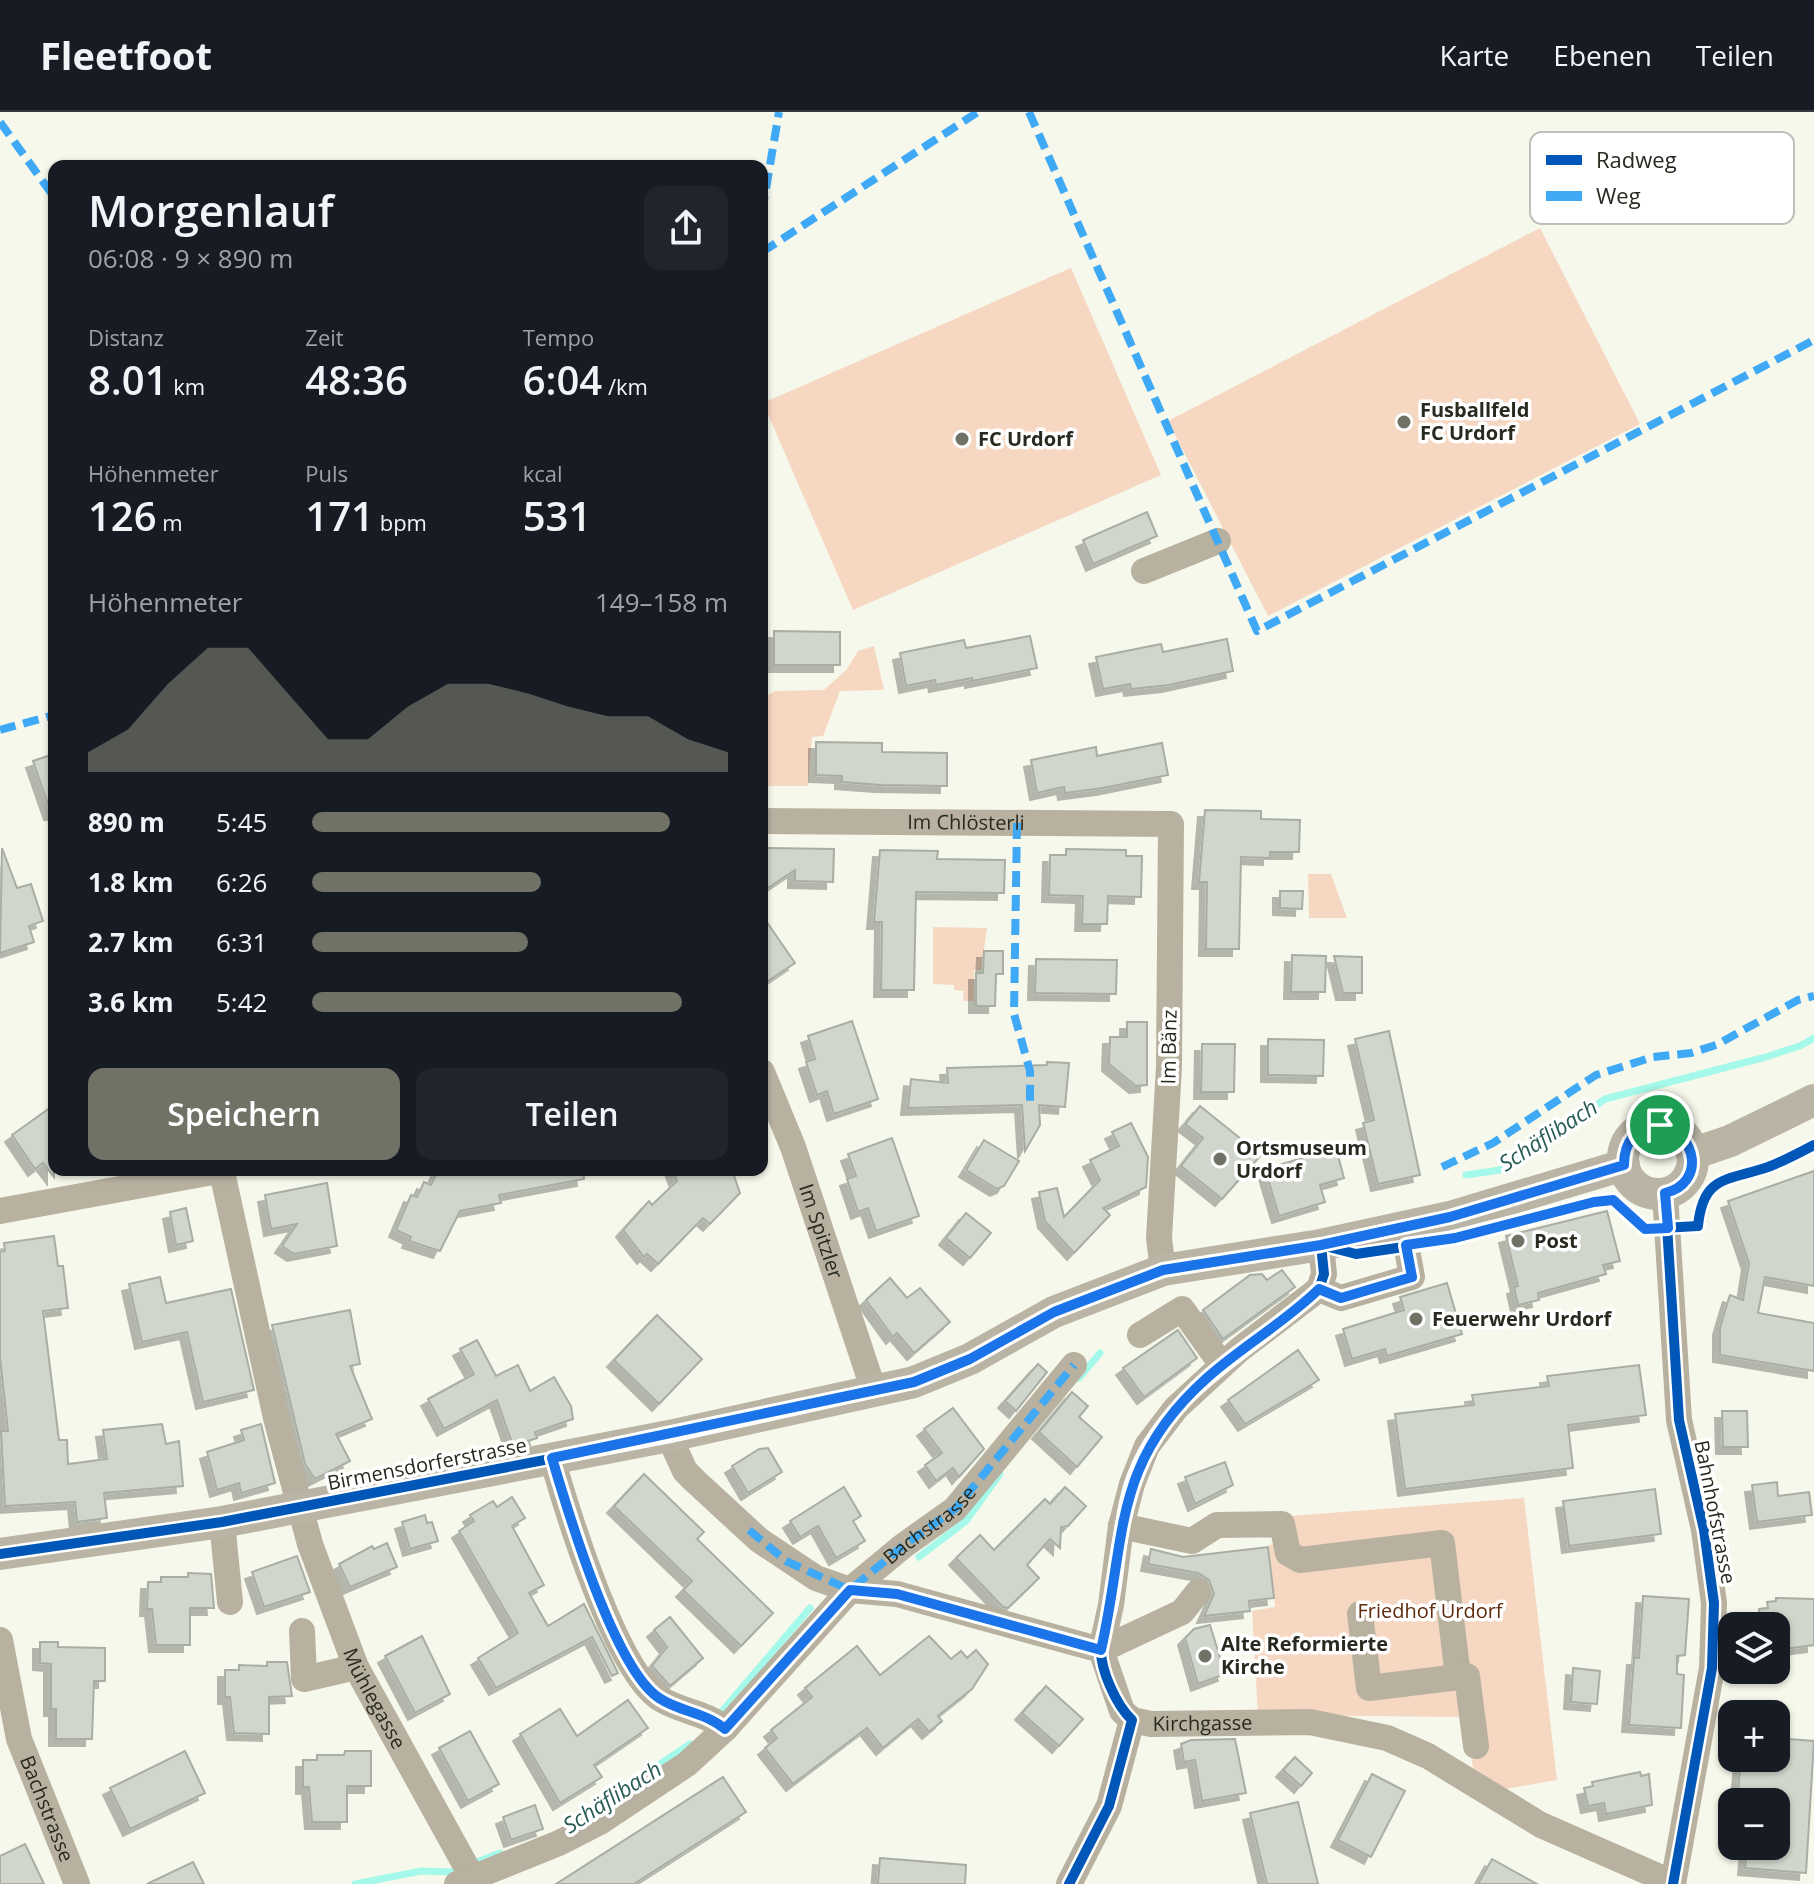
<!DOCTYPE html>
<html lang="de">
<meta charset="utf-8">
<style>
:root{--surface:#171b24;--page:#20242c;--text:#f1f3f6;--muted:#9ea1a6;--line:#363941;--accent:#707266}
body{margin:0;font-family:"Open Sans",sans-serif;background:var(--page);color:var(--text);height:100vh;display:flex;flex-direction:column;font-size:30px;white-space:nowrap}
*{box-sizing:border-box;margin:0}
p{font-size:26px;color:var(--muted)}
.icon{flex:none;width:44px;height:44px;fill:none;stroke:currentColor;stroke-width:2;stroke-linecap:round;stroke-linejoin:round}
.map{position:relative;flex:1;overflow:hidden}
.panel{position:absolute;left:48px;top:48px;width:720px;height:1016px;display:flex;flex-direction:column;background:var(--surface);border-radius:16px;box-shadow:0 2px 6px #0004}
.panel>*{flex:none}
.fabs{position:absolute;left:1718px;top:1500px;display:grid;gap:16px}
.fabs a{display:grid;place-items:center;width:72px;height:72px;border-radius:16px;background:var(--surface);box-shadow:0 2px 6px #0004;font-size:40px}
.pin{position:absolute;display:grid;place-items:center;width:68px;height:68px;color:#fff;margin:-34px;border:4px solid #fff;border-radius:50%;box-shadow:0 2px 8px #0007}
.round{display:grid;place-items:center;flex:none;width:84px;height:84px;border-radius:16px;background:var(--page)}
.summary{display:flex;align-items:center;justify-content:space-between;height:136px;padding:0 40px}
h1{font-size:44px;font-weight:600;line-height:60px}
.stats{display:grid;grid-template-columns:repeat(3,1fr);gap:12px;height:136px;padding:8px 40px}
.stats div{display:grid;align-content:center}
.stats b{font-size:40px;font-weight:600}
.stats small{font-size:22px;font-weight:400}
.stats p{font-size:22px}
.chart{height:224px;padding:16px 40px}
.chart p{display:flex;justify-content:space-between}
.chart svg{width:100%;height:144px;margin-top:8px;fill:var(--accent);opacity:.7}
.cta{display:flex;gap:16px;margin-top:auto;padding:16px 40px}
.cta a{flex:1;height:92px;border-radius:16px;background:var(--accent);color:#fff;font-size:32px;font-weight:600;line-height:92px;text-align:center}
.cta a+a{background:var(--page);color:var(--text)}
ul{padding:0 40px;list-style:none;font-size:26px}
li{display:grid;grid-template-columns:128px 96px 1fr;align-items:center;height:60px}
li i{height:20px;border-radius:10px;background:var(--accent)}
header{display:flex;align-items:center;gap:48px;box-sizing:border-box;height:112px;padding:0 40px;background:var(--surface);border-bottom:2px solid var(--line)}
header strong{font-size:38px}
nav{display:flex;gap:44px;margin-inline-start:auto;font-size:28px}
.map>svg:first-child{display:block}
.green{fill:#f6d7c2}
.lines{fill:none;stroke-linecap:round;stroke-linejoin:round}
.stream{stroke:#a5f9ea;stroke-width:7}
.building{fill:#d1d6cc;stroke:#a8aea4;stroke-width:2;filter:url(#shadow)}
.minor{stroke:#b8b1a0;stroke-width:26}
.major{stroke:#bab4a4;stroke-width:32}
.quiet{stroke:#3fa9f5;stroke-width:8;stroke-dasharray:16 8;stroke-linecap:butt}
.cycleway-casing{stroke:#fff;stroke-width:15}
.cycleway{stroke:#0057b8;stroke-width:10}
.route-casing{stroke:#fff;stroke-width:16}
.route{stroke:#1a73e8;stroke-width:10}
.poi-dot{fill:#707266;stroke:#fff;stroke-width:3}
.labels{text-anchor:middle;stroke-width:7;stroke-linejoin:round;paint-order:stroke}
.poi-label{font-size:20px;font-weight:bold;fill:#282a1f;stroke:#fff;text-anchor:start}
.street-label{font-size:20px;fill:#282a1f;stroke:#fff}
.park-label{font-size:20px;fill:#5e2b0e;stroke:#fff}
.water-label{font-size:22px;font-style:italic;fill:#295c55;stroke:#fff}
.key{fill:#fff;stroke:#bebfbc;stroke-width:2}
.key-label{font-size:22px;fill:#282a1f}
</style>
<header>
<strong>Fleetfoot</strong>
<nav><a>Karte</a><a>Ebenen</a><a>Teilen</a></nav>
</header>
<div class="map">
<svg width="1814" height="1772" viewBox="0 0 1814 1772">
<defs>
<filter id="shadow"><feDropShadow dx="-7" dy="7" stdDeviation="0" flood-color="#0004"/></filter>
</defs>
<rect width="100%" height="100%" fill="#f6f8eb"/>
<g class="green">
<path d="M1540,116L1640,312L1268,504L1168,309Z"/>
<path d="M1071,156L1161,363L853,498L763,291Z"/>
<path d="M874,534L884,578L840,579L823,624L812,625L808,674H762V587L775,579L824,578L847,557L858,539Z"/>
<path d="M1308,762H1331L1347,806H1309Z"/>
<path d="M933,815L987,816L981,858H974V889H963L964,879L954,878V873L933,872Z"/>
<path d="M1524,1386L1557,1668L1505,1677L1473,1656L1465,1605L1258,1603L1252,1499L1275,1495L1269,1433L1294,1431L1291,1404Z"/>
</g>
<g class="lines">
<g class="stream">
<path d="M1466,1063L1500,1058L1605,987L1762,946L1800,934L1814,926"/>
<path d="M1079,1266L1100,1241"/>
<path d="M919,1445L966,1409L1000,1362"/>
<path d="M718,1604L810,1496"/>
<path d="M577,1708L690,1632"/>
<path d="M355,1772L421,1759L451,1760L500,1741"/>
</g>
</g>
<g class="building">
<path d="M1147,400L1157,424L1093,452L1083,428Z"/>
<path d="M774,519L840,520V553H774Z"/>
<path d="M1030,524L1037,556L972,569V566L936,573L935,568L906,574L900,541L964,528L966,536Z"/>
<path d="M1227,527L1233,559L1169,573L1131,577L1130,572L1103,577L1096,545L1161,532L1163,540Z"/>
<path d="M816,630L882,631V640L947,641V674L881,673L842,670V664L816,663Z"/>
<path d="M1162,631L1168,663L1103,676L1065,681L1064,675L1037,681L1031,648L1096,635L1097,644Z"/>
<path d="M54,642V701H51L33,649Z"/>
<path d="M1205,698L1261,699V707L1300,708L1299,740H1270V746L1241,745L1239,837H1206L1207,770H1199Z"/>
<path d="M2,736L17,776L31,772L43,809L29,814L34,830L0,841Z"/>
<path d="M769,736L834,737L833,770L795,769V758L762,780V740Z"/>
<path d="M1066,737L1126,738V744H1142L1141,785L1108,784L1107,812H1082L1083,784L1049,783L1050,743H1066Z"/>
<path d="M880,738L938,739L937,747L1005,748L1004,781L916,780L914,878H881L882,810H874Z"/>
<path d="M1280,779H1303L1302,797L1280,796Z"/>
<path d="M762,803L795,851L762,873Z"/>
<path d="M984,839H1003V862H996L995,894H976V861H983Z"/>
<path d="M1292,843L1326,844L1325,880H1291Z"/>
<path d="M1334,844L1362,845V881H1343Z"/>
<path d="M1036,847L1117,848L1116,882L1035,881Z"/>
<path d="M852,909L878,987L834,1002L827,979L817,983L806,950L815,947L808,924Z"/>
<path d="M1127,910H1147V973L1136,974L1109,952L1110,925H1127Z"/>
<path d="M1389,919L1420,1063L1378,1072L1363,1011L1374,1008L1355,927Z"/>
<path d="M1268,927L1324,928L1323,964L1268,963Z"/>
<path d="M1202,932H1235L1234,980H1201Z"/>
<path d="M1047,950L1069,951L1065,995L1039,993L1040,1013L1025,1039L1022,993L908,996L911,967L948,971L947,956L1047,953Z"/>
<path d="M54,993V1065L43,1051L35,1057L12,1023Z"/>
<path d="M1200,994L1261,1043L1222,1087L1181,1054L1203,1026L1185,1012Z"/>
<path d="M1131,1011L1148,1045L1146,1075L1103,1096L1110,1103L1074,1141L1045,1109L1039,1080L1057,1076L1064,1105L1100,1068L1090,1048L1119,1034L1112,1020Z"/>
<path d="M892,1026L919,1104L876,1119L868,1096L858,1100L847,1067L856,1064L848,1042Z"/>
<path d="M984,1028L1019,1049L1004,1074L997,1077L966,1058Z"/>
<path d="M1336,1036L1344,1066L1320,1073L1325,1090L1279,1104L1265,1057Z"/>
<path d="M438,1058H583L584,1067L499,1083L501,1091L460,1099L440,1139L409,1129L411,1125L396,1118L411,1083L417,1085L424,1070L431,1073Z"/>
<path d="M673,1058H732L740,1081L710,1112L703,1106L658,1152L647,1142L644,1145L623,1118L649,1089L652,1093L677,1069Z"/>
<path d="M1814,1059V1174L1765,1165L1758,1201L1814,1211V1259L1720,1243V1216L1727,1192L1730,1183L1743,1188L1749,1151L1728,1089Z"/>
<path d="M327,1071L337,1134L294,1142L282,1134L297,1112L271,1117L265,1083Z"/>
<path d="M186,1096L193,1129L176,1133L170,1100Z"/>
<path d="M1607,1099L1620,1149L1603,1153L1606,1162L1538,1181L1539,1188L1518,1193L1514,1175L1518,1174L1506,1124Z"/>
<path d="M966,1101L991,1121L970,1146L946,1126Z"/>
<path d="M54,1124L58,1154H63L68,1196L43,1199L59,1328H67L68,1352L107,1347L103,1318L162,1312L166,1332L179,1329L183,1374L104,1381L107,1406L77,1410L75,1390L5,1394L1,1319H8L0,1245V1140L5,1139L4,1131Z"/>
<path d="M1282,1158L1295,1175L1223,1227L1203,1198L1250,1163L1262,1162L1267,1168Z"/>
<path d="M160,1165L166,1191L231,1177L254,1278L203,1290L187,1220L142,1230L129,1172Z"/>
<path d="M890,1166L907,1186L920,1176L950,1210L914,1241L897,1221L893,1225L866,1188Z"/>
<path d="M1447,1171L1462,1222L1387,1244L1385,1237L1352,1247L1343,1217L1404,1198L1400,1185Z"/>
<path d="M350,1198L360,1252L350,1254L372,1307L336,1322L350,1349L315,1367L305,1352L272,1213Z"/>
<path d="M657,1203L702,1247L659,1292L614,1248Z"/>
<path d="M1178,1218L1197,1246L1144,1285L1123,1256Z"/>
<path d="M477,1228L496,1264L518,1253L530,1279L554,1265L571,1294L573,1307L535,1320L537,1326L513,1334L497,1288L444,1317L428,1287L474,1262L460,1237Z"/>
<path d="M1298,1238L1319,1268L1245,1312L1228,1288Z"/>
<path d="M1038,1252L1047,1260L1016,1299L1005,1289Z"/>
<path d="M1639,1253L1646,1303L1568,1313L1573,1356L1405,1377L1395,1302L1474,1293L1472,1283L1549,1274L1547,1264Z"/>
<path d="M1072,1280L1088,1294L1079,1305L1102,1325L1077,1355L1039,1320Z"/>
<path d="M953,1296L984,1337L959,1365L953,1356L936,1369L925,1353L942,1341L924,1317Z"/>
<path d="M1722,1299H1747L1748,1335H1723Z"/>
<path d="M261,1312L275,1371L241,1381L239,1371L217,1378L207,1340L244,1328L241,1318Z"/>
<path d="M768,1336L782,1360L748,1381L732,1354L759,1337Z"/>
<path d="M1225,1350L1233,1373L1195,1392L1185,1365Z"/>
<path d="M644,1362L704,1420L697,1427L773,1501L741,1534L683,1478L692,1469L614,1394Z"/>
<path d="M1777,1370L1778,1384L1809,1380L1812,1403L1757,1410L1752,1373Z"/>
<path d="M844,1375L861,1404L853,1409L865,1429L836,1446L818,1414L800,1425L790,1409Z"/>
<path d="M1065,1375L1086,1394L1068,1414L1061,1415L1060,1436L1050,1427L1027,1453L1039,1466L1008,1496L1003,1495L956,1446L980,1423L994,1438L1045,1387L1050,1392Z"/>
<path d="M1655,1377L1661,1422L1569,1434L1563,1389Z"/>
<path d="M512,1385L525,1406L512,1414L544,1473L529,1481L548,1514L584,1492L618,1561L612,1564L592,1525L496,1576L478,1546L518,1521L459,1419L474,1409L470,1403L493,1389L497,1395Z"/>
<path d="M425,1403L427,1411L432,1410L438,1429L410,1437L402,1410Z"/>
<path d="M387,1431L397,1455L350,1475L339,1452L372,1434L374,1437Z"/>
<path d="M1268,1435L1274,1486L1249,1489L1250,1499L1204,1504L1214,1482L1209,1468L1198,1461L1148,1452L1151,1437L1183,1445Z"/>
<path d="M297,1444L310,1480L264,1495L252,1460Z"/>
<path d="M188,1461L211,1462L214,1496H190V1533H156L152,1497H147L148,1470H161V1465H188Z"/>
<path d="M1643,1484L1689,1487L1685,1543L1677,1544V1562L1684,1563L1681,1616L1629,1613L1634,1546H1639Z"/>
<path d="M1776,1486L1814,1487V1533L1776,1538V1514H1760L1759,1497L1768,1496L1767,1490L1776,1489Z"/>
<path d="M670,1505L703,1546L670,1574L652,1554L667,1535L654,1518Z"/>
<path d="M1210,1513L1225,1562L1198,1572L1185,1526L1194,1517Z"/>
<path d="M422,1524L450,1582L415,1601L385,1544Z"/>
<path d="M929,1524L951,1547L961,1539L967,1546L976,1538L988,1552L972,1577L938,1604L942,1609L929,1620L918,1607L883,1636L867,1616L793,1672L765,1636L777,1626L771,1618L812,1585L805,1576L857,1534L880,1563Z"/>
<path d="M40,1530H58V1535L105,1536V1569H94L92,1627H56V1597H51V1552L40,1551Z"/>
<path d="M267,1550H287L292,1584L269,1585V1622L234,1621L230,1585H225V1558H239V1553L267,1554Z"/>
<path d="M1573,1556L1600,1559L1597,1592L1571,1590Z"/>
<path d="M1046,1574L1083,1607L1059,1634L1022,1601Z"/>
<path d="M628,1588L648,1616L594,1653L602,1665L560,1691L520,1622L560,1597L577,1624Z"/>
<path d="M470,1619L499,1672L468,1689L439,1636Z"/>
<path d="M1776,1626L1814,1629L1806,1761L1745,1756L1747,1734H1776V1690H1737L1741,1646H1776Z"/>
<path d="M1235,1627L1246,1681L1202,1689L1195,1648L1184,1650L1181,1632L1191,1628Z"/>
<path d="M185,1639L205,1681L130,1717L110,1676Z"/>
<path d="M345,1639H371V1674H347V1710H312L309,1675H303V1648H317V1643H344Z"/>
<path d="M1295,1645L1312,1661L1301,1674L1283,1658Z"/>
<path d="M1640,1660L1641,1664L1649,1662L1652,1693L1606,1702L1604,1691L1588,1694L1584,1676L1593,1674L1592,1670Z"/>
<path d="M1372,1662L1405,1679L1371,1745L1338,1728Z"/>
<path d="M723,1665L746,1700L634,1772H556Z"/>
<path d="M1298,1690L1318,1772H1267L1250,1701Z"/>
<path d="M535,1693L543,1717L511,1728L503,1705Z"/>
<path d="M25,1732L44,1772H0V1744Z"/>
<path d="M880,1746L966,1753L965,1772H878Z"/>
<path d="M1492,1747L1537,1772H1478Z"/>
<path d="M193,1750L204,1772H147Z"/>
</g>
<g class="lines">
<g class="minor">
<path d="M1144,459L1218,429"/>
<path id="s1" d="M762,709L1171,712L1169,955L1159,1126L1163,1158"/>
<path id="s2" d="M762,960L793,1035L874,1279"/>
<path id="s3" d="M222,1060L276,1306L310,1432L356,1555L472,1765"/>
<path d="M1665,1081L1679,1308L1704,1418L1714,1491L1712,1556L1673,1772"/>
<path d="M0,1099L224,1058"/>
<path id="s4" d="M1321,1133L1324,1162L1319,1177L1239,1238L1176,1296L1147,1334L1132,1372L1121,1414L1111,1493L1101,1538L1122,1599L1132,1608L1151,1612L1310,1610L1387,1626L1428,1644L1541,1713L1673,1771"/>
<path d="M1319,1177L1341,1186L1412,1165L1403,1115"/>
<path d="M1140,1223L1182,1197L1222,1253"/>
<path d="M669,1324L685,1359L695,1369L759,1428L816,1466L850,1478L897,1482L1101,1538"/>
<path d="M552,1346C567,1399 615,1556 659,1586C680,1600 706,1600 725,1617"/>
<path d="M222,1410L230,1490"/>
<path d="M1121,1414L1192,1429L1217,1413L1282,1412L1288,1441L1300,1448L1442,1431L1458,1565"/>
<path d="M1360,1502L1369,1576L1467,1564L1476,1634"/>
<path d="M302,1519L304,1567L356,1555"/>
<path id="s5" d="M0,1528L19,1627L77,1772"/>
<path d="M1101,1538L1182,1500L1198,1480"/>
<path d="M457,1772L559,1731L600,1710L687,1652L725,1617L850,1478L903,1434L955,1397L1074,1253"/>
<path d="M1069,1772L1109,1694L1132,1608"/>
</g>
<g class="major">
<circle cx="1658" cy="1047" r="35"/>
<path d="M1692,1042L1730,1029L1814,988"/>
<path d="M0,1442L222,1410L669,1324L914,1270L970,1247L1054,1200L1163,1158L1321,1133L1450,1105L1624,1053"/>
</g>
<g class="quiet">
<path d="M1029,0L1257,519L1814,228"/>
<path d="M0,10L54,85"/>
<path d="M762,100L779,0"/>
<path d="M762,140L978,0"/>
<path d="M0,618L54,603"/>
<path d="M1017,711L1014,902L1030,959V993"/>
<path d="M1442,1055L1493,1031L1596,963L1653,945L1691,941L1716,933L1798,888L1814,884"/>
<path d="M749,1418L786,1449L850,1478L897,1482L1043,1525"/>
<path id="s6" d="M725,1617L850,1478L903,1434L955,1397L1074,1253"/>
</g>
<defs>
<g id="cycleway">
<path d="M1665,1081L1679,1308L1704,1418L1714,1491L1712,1556L1673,1772"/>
<path d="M1325,1134L1356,1142L1431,1131L1594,1090L1613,1088L1645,1117L1698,1114C1703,1063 1727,1069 1768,1055C1784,1049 1799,1041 1814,1033"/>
<path d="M0,1442L222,1410L669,1324L914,1270L970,1247L1054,1200L1163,1158L1321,1133L1403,1115"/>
<path d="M1069,1772L1109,1694L1132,1608C1116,1593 1100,1557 1101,1536C1102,1522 1108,1508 1111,1494C1119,1454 1119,1413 1131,1373C1161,1279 1253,1241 1319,1177L1324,1162L1321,1133"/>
</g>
</defs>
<use href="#cycleway" class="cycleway-casing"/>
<use href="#cycleway" class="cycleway"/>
</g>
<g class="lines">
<defs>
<path id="route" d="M1660,1013C1697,1021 1706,1071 1665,1081L1668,1116L1645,1117L1613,1088L1594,1090L1455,1126L1406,1133L1412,1165L1341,1186L1319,1177C1285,1210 1243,1234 1208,1265C1111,1351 1127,1424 1101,1538L897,1482L850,1478L725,1617C705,1600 680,1600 659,1586C614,1556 568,1400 552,1346L914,1270L970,1247L1054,1200L1163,1158L1321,1133L1450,1105L1624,1053C1624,1029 1636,1015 1660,1013Z"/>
</defs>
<use href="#route" class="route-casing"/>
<use href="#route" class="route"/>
</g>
<g class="poi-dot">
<circle cx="1404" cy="310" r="8"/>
<circle cx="962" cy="327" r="8"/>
<circle cx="1220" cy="1047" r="8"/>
<circle cx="1518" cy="1129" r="8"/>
<circle cx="1416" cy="1207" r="8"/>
<circle cx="1205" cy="1544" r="8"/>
</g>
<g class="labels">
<g class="poi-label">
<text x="1420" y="305">Fusballfeld<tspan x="1420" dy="23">FC Urdorf</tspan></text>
<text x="978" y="334">FC Urdorf</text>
<text x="1236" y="1043">Ortsmuseum<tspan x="1236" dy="23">Urdorf</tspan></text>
<text x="1534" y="1136">Post</text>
<text x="1432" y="1214">Feuerwehr Urdorf</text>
<text x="1221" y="1539">Alte Reformierte<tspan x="1221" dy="23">Kirche</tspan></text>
</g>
<g class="street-label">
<text dy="7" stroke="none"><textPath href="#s1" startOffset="204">Im Chlösterli</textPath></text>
<text transform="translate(1169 935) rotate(-89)" y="7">Im Bänz</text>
<text dy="7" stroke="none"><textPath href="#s2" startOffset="170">Im Spitzler</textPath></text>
<text transform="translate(427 1352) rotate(-11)" y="7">Birmensdorferstrasse</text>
<text transform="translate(1715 1400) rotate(79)" y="7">Bahnhofstrasse</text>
<text dy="7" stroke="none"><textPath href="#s6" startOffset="290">Bachstrasse</textPath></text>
<text dy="7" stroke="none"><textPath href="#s3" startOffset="550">Mühlegasse</textPath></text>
<text dy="7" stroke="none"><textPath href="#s4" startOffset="638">Kirchgasse</textPath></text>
<text dy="7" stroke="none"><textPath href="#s5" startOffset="176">Bachstrasse</textPath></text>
</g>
<g class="park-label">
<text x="1430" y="1506">Friedhof Urdorf</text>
</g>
<g class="water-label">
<text transform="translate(1548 1023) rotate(-33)" y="8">Schäflibach</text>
<text transform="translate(612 1685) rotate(-33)" y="8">Schäflibach</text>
</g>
</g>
<rect x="1530" y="20" width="264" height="92" rx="12" class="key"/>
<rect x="1546" y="43" width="36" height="10" fill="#0057b8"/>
<rect x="1546" y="79" width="36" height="10" fill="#3fa9f5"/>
<g class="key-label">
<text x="1596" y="56">Radweg</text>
<text x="1596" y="92">Weg</text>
</g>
</svg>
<div class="fabs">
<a><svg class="icon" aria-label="layers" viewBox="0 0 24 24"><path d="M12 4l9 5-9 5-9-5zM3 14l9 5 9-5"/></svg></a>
<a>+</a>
<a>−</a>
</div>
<div class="pin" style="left:1660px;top:1013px;background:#1e9e55"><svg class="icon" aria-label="arrive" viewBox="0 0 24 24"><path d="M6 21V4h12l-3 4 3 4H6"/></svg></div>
<section class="panel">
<div class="summary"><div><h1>Morgenlauf</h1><p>06:08 · 9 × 890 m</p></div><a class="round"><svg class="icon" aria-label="share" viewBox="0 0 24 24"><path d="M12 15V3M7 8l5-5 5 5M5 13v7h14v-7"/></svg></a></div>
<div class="stats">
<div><p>Distanz</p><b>8.01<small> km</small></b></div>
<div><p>Zeit</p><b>48:36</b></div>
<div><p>Tempo</p><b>6:04<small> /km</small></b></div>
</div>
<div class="stats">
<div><p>Höhenmeter</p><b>126<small> m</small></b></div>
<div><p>Puls</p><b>171<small> bpm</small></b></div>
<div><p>kcal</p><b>531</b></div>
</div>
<div class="chart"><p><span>Höhenmeter</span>149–158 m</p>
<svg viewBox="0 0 160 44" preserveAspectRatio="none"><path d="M0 44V38L10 31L20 17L30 6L40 6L50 20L60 34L70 34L80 24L90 17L100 17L110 20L120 24L130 27L140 27L150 34L160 38V44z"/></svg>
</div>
<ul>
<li><b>890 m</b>5:45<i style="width:86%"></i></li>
<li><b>1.8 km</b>6:26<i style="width:55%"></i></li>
<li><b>2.7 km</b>6:31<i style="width:52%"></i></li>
<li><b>3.6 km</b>5:42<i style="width:89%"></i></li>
</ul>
<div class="cta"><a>Speichern</a><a>Teilen</a></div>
</section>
</div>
